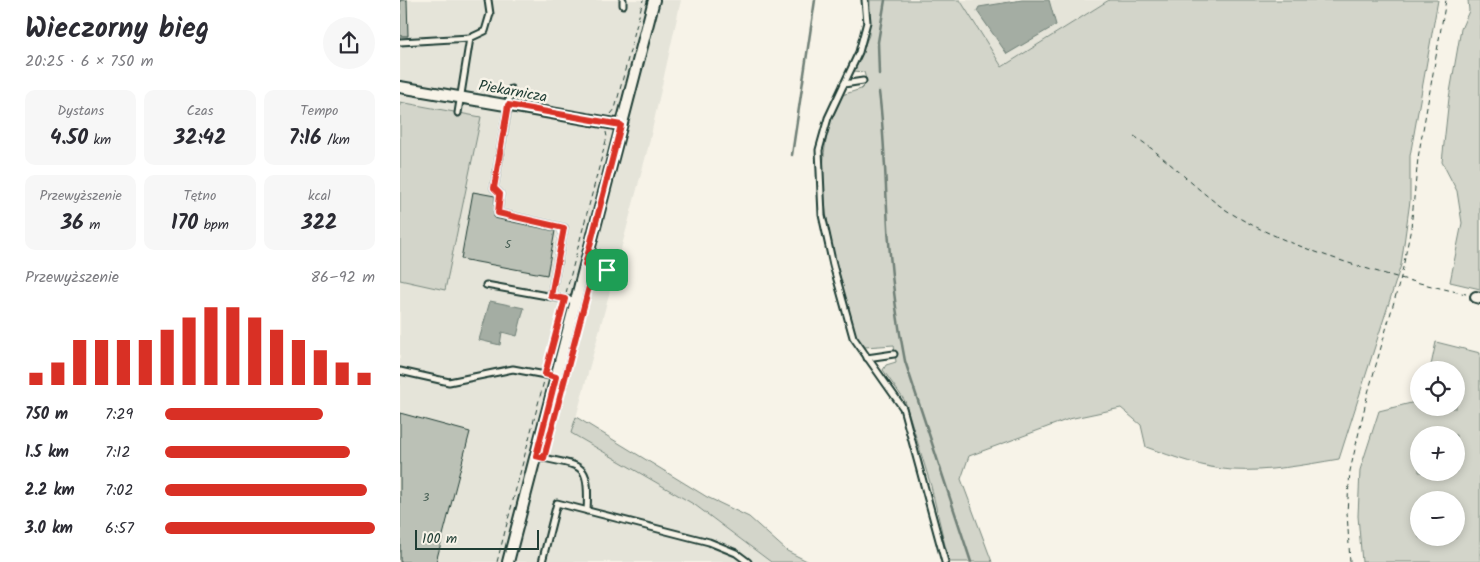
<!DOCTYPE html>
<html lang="pl">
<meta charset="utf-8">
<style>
:root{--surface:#fff;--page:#f7f7f7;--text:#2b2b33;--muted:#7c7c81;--accent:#d93025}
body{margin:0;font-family:Kalam,sans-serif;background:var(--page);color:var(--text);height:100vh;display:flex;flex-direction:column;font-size:19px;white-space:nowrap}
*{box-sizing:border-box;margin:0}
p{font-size:16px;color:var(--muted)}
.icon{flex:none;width:28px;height:28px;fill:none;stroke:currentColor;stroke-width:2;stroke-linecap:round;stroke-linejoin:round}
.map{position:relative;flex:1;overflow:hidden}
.sheet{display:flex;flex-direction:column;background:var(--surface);width:400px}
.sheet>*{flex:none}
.controls{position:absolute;left:1010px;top:361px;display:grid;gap:10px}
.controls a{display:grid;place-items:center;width:55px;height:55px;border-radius:50%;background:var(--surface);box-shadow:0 2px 8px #0003;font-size:25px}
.scale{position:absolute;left:15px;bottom:12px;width:124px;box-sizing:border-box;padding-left:5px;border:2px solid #1f3d34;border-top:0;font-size:14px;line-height:18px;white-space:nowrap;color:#1f3d34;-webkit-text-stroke:4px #f7f3e8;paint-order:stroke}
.pin{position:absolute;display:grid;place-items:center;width:42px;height:42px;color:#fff;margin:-21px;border-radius:10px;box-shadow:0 2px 8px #0006}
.round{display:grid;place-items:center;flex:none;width:52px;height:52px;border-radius:26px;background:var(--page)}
.headline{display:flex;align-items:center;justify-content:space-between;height:85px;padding:0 25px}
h1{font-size:28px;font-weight:800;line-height:38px}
.stats{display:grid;grid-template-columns:repeat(3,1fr);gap:8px;height:85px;padding:5px 25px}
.stats div{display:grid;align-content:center;border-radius:10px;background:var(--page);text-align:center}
.stats b{font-size:21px;font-weight:800}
.stats small{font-size:14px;font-weight:400}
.stats p{font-size:14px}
.chart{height:140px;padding:10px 25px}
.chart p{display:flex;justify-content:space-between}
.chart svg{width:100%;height:90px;margin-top:5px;stroke:var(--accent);stroke-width:6}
ul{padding:0 25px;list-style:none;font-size:16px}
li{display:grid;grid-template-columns:80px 60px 1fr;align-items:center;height:38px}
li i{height:12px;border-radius:6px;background:var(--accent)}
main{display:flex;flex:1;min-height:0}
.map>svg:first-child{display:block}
.built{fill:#e5e4d9}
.green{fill:#d3d5ca;stroke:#79897f;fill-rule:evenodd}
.water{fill:#a4ada3;stroke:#6f8077}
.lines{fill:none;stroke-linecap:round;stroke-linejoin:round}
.stream{stroke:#6f8077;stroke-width:2.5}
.building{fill:#bbc1b6;stroke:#1f3d34}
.lane-casing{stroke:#1f3d34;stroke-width:9}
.street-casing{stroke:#1f3d34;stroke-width:14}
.path{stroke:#1f3d34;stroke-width:1;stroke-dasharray:5 4;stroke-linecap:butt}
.lane{stroke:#f7f3e8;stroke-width:5}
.street{stroke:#f7f3e8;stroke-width:10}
.route-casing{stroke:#fff;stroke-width:10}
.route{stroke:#d93025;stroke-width:6}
.labels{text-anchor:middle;stroke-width:5;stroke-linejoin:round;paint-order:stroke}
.number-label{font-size:12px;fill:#465e54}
.street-label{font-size:15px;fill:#1f3d34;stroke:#f7f3e8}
</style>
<main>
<section class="sheet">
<div class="headline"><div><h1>Wieczorny bieg</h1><p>20:25 · 6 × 750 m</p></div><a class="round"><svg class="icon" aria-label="share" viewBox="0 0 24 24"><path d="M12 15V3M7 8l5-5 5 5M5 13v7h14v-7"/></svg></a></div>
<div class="stats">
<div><p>Dystans</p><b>4.50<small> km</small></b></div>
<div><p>Czas</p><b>32:42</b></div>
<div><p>Tempo</p><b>7:16<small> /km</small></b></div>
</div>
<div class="stats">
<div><p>Przewyższenie</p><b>36<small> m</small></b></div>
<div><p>Tętno</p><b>170<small> bpm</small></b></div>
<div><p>kcal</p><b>322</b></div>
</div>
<div class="chart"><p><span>Przewyższenie</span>86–92 m</p>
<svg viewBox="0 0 160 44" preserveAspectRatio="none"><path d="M5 44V38M15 44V33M25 44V22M35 44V22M45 44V22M55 44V22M65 44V17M75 44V11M85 44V6M95 44V6M105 44V11M115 44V17M125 44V22M135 44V27M145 44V33M155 44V38"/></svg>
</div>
<ul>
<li><b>750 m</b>7:29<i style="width:75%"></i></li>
<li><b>1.5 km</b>7:12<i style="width:88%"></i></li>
<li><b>2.2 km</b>7:02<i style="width:96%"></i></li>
<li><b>3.0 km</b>6:57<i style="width:100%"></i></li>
</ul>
</section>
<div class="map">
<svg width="1080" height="562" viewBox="0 0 1080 562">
<rect width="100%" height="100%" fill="#f7f3e8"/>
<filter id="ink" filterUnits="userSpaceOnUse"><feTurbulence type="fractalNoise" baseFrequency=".02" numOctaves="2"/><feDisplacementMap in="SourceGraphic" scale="10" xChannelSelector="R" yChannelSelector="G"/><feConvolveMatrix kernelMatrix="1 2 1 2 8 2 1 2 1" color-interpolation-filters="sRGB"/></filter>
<g filter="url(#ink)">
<g class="built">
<path d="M0,0H281L248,148L172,433L295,505L371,562H0Z"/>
<path d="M560,0H709L602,67Z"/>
</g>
<g class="green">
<path d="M470,0H560L602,67L709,0H1038L1010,156V201L1001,265L939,459C904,465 867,472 832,470C803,468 774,457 746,447L741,425L721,408L669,419L569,456L561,479L592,562H549L531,486L505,401L483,370L486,365L496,362L494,345L465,347L456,336C439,269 411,196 429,126C432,116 438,105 442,95L461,89L467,83L464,72L454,71L469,35Z"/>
<path d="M1068,0H1080V289L1050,282L1062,223L1057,191L1042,162L1049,98L1061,29L1069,11Z"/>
<path d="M0,102L81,117L45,290L0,280Z"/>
<path d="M1036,342L1080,353V562H962L958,516L960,470L979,411L1019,401V408H1056V370H1030ZM1019,435H1056V472H1019ZM1019,500H1056V538H1019Z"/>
<path d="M176,417L307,497L349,517L387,551L409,562H371L295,505L171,433Z"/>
</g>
<g class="water">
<path d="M622,0H649L656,25L607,54L577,11L579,7Z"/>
<path d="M90,301L124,308L117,336L102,332L100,345L79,340Z"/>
</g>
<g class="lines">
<g class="stream">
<path d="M479,74L478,42L485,0"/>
<path d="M479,92C484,131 485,169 487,208C489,259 495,310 505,361L571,562"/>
<path d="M392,155L415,0"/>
</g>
</g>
<g class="building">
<path d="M0,0H7L8,36H0Z"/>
<path d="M73,192L95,196L94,218L155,231L147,275L61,259Z"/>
<path d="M0,413L70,432L36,562H0Z"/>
</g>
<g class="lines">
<defs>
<g id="lane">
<path d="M465,0L467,22L459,52L428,118L419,150L422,215L433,265L453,337L503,408L545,562"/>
<path d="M223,5V0"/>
<path d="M70,38L85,31L90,14L88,0"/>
<path d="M0,42L70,38L58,113"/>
<path d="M444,84L463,81"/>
<path d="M111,89L94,188L100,194L98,213L164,228L151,296"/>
<path d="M186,265L213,272"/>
<path d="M86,285L175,301"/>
<path d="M467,358L494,354"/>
<path d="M0,371L49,382L113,369L156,377"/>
<path d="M136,456C182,468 190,459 187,511"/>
<path d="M142,562L157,503L309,542L336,553L348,562"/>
</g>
<g id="street">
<path d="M0,87L221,125"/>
<path d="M1076,297L1080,298"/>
<path d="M108,562L254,0"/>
</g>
</defs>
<use href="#lane" class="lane-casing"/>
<use href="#street" class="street-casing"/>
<g class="path">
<path d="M211,114L215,109L243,0"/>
<path d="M734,136C766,157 792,186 823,208C884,249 994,278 1066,294"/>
<path d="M200,249L199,254L208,264"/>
<path d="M190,283L198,276"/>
<path d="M166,293L207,137L206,132"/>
<path d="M147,368L163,306"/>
<path d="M97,562L144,381"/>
<path d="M950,562L947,512L950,471L968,393L1001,277L1011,228L1018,158L1046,0"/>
</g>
<use href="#lane" class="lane"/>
<use href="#street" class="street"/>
</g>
</g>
<g class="lines" filter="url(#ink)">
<defs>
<path id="route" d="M108,105L221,125L185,265L207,270L206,275H200L190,283L144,458L136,456L156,377L145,374L165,299L151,296L164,228L98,213L100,194L94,188Z"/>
</defs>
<use href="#route" class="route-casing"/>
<use href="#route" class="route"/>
</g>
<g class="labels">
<g class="number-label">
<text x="108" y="248">5</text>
<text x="26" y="501">3</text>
</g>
<g class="street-label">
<text transform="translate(113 91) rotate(10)" y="5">Piekarnicza</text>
</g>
</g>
</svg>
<div class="controls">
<a><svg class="icon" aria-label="locate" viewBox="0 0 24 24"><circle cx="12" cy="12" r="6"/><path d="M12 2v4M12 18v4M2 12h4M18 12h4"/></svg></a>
<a>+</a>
<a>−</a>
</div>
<div class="scale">100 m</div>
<div class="pin" style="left:207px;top:270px;background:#1e9e55"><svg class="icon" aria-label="arrive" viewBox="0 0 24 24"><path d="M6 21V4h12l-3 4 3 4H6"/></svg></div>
</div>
</main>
